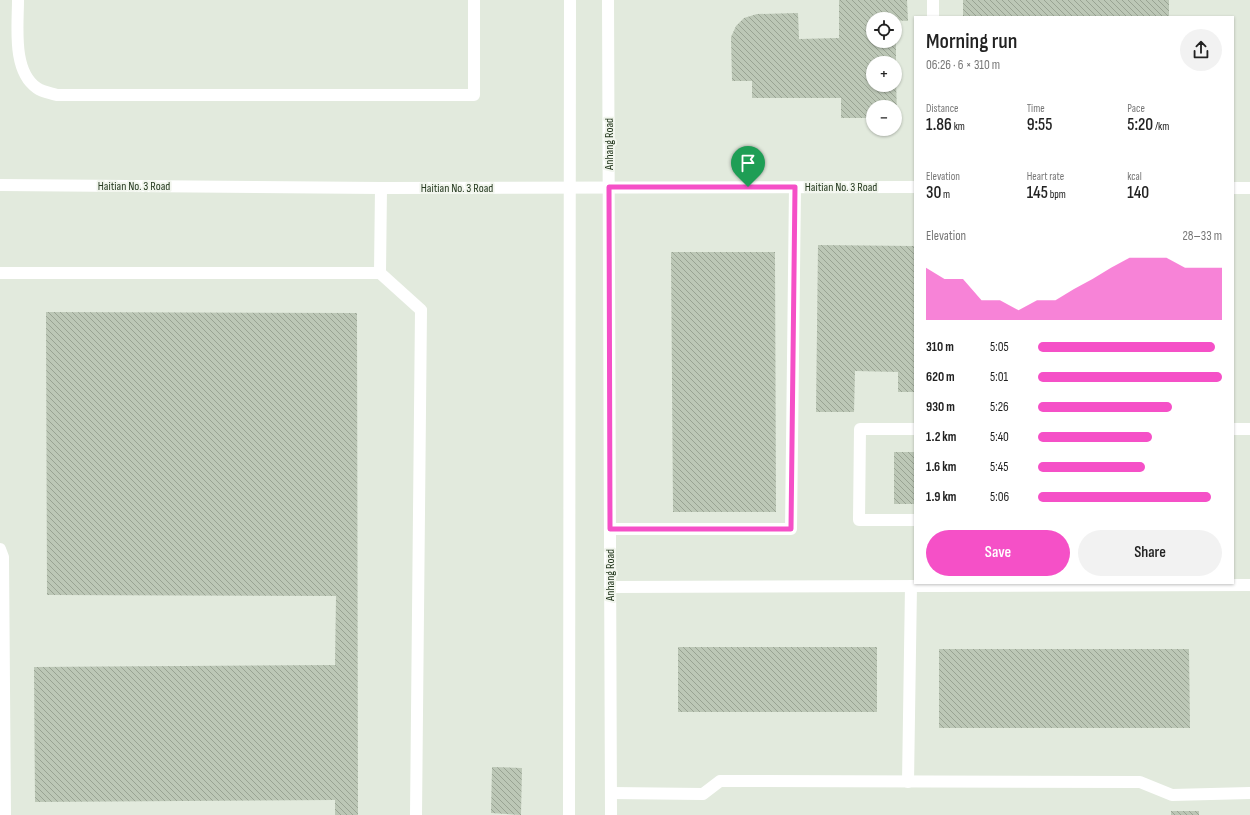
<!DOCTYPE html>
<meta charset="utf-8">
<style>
:root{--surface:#fff;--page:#f2f2f2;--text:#222;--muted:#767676;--accent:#f550c7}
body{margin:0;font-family:"Sofia Sans Condensed",sans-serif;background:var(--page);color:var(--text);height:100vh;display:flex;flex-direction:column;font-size:15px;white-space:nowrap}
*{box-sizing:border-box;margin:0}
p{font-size:13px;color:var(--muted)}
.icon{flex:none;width:22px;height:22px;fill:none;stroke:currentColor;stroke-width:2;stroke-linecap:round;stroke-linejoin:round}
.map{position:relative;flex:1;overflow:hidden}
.panel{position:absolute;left:914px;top:16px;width:320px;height:568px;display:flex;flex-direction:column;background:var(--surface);border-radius:0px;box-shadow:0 1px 3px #0004}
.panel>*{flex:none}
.controls{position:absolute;left:866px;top:12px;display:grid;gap:8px}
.controls a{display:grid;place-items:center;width:36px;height:36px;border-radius:50%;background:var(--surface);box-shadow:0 1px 3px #0004;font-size:20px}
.pin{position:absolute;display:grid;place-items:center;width:34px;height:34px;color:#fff;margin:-41px -17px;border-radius:50% 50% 50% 0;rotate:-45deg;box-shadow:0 0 4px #0007}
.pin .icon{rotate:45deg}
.round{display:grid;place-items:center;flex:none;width:42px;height:42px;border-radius:21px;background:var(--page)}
.overview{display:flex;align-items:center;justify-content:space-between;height:68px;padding:0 12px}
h1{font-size:22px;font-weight:600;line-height:30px}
.figures{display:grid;grid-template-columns:repeat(3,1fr);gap:6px;height:68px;padding:4px 12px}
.figures div{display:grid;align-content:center}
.figures b{font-size:17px;font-weight:600}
.figures small{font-size:11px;font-weight:400}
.figures p{font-size:11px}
.chart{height:112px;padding:8px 12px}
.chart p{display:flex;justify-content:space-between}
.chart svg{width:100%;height:72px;margin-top:4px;fill:var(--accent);opacity:.7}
.button{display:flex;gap:8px;margin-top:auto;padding:8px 12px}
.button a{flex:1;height:46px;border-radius:24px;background:var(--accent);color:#fff;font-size:16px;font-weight:600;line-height:46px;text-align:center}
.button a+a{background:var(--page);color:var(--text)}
ul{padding:0 12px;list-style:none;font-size:13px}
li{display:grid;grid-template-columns:64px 48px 1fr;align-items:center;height:30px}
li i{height:10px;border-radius:5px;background:var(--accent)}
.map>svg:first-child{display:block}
.building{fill:url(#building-back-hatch)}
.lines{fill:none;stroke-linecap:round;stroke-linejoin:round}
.minor{stroke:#fff;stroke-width:12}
.route-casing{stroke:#fff;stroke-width:8}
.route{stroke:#f550c7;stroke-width:5}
.labels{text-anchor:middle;stroke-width:4;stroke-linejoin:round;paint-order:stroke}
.street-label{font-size:12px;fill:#25391f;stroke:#f2f6ee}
</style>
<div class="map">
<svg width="1250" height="815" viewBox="0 0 1250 815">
<defs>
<pattern id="building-back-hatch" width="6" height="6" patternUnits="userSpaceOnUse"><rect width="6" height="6" fill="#bcc7b6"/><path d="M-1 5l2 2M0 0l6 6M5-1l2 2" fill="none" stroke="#99a393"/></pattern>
</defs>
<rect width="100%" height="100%" fill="#e2eadd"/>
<g class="building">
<path d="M839,0H907L908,21L873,19V41H896V63H873V85H895L896,76L897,118H895V107H873V118H841V98H752V81H732L731,37L736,26L744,18L757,14L798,13L799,39L839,38Z"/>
<rect x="963" y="0" width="206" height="16"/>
<path d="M818,245L915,246V392H898V372L855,371L854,412H816Z"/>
<path d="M671,252H775L776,512H673Z"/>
<path d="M46,312L357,313L358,815H335V800L35,802L34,667L335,665L336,596L47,595Z"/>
<rect x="894" y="452" width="21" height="52"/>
<rect x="678" y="647" width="199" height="65"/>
<path d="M939,649H1189L1190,728H939Z"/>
<path d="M492,767L522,768L521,815L491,813Z"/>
<rect x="1171" y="811" width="28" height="4"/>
</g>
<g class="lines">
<g class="minor">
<path d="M18,0C18,26 12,71 37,88C42,92 51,93 57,95H474V0"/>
<path d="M608,0L611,815"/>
<path d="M933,17V0"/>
<path d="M0,185L381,188L915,187"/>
<path d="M381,188L380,273L421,310L416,815"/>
<path d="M1233,188H1250"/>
<path d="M0,273H380"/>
<path d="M915,429H860L859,520H915"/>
<path d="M1233,429H1250"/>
<path d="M610,529H791L795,187"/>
<path d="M0,549L3,557L5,815"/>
<path d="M610,587L1250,585"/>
<path d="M908,782L911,586"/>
<path d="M611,793L703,794L720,781L1140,782L1172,795L1250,793"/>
<path d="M569,815L570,0"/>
</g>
</g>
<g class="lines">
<defs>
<path id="route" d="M609,187H795L791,529H610Z"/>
</defs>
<use href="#route" class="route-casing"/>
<use href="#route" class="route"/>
</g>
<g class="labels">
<g class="street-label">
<text transform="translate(609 144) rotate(-90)" y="4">Anhang Road</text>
<text x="134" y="190">Haitian No. 3 Road</text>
<text x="841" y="191">Haitian No. 3 Road</text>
<text x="457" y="192">Haitian No. 3 Road</text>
<text transform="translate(610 575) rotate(-90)" y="4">Anhang Road</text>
</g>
</g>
</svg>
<div class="controls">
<a><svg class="icon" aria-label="locate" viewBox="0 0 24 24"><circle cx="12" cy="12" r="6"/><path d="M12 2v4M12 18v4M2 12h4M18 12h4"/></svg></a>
<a>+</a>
<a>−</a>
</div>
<div class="pin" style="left:748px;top:187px;background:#1e9e55"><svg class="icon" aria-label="arrive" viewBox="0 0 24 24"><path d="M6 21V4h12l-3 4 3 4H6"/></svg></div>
<section class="panel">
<div class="overview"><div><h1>Morning run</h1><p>06:26 · 6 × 310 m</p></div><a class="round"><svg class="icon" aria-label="share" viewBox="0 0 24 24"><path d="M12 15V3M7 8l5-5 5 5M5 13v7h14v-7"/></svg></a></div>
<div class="figures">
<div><p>Distance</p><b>1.86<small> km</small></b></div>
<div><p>Time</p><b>9:55</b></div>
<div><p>Pace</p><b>5:20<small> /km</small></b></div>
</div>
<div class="figures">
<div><p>Elevation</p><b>30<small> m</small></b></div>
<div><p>Heart rate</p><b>145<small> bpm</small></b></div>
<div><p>kcal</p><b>140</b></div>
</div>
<div class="chart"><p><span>Elevation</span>28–33 m</p>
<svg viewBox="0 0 160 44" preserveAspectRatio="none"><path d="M0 44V12L10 19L20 19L30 32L40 32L50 38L60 32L70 32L80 25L90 19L100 12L110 6L120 6L130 6L140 12L150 12L160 12V44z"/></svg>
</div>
<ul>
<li><b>310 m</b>5:05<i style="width:96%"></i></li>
<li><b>620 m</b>5:01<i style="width:100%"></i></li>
<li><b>930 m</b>5:26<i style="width:73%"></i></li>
<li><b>1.2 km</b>5:40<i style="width:62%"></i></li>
<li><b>1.6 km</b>5:45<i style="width:58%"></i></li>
<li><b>1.9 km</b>5:06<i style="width:94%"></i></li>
</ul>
<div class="button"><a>Save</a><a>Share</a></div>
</section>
</div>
